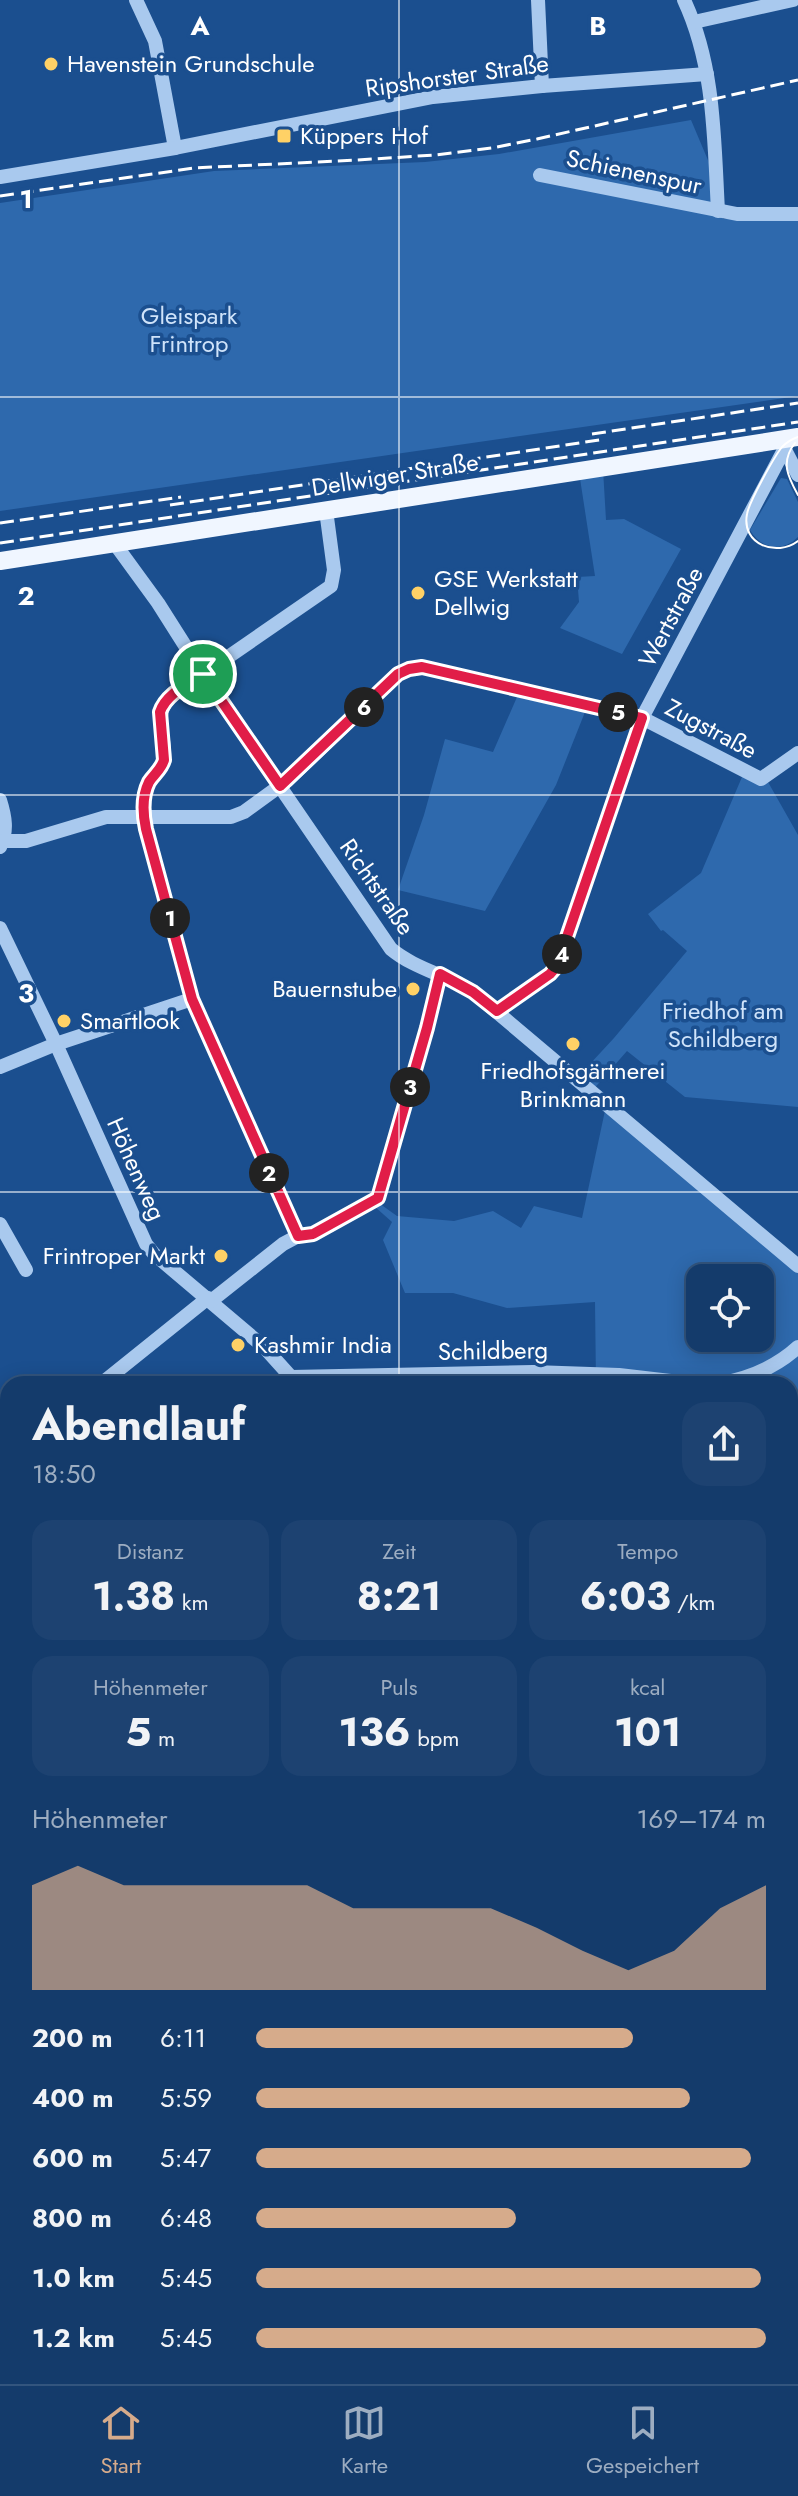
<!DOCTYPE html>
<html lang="de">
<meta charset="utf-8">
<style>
:root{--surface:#143b6b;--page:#1d4271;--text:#f1f3f6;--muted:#9dadc1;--line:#33557e;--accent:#d6ab8b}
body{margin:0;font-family:Jost,sans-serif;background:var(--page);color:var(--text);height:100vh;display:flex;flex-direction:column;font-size:30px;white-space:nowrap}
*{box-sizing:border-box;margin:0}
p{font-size:26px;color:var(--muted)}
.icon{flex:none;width:44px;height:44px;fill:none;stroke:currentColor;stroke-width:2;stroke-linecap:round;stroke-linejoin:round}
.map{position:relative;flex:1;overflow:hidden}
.details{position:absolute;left:0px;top:1376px;width:798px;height:1008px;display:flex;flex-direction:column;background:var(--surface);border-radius:24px 24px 0 0;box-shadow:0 4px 20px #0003,0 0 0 2px var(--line)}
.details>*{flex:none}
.fabs{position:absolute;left:686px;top:1264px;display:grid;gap:16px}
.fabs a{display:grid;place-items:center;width:88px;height:88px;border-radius:16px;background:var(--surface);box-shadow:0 4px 20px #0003,0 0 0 2px var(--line);font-size:40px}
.pin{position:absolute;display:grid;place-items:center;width:68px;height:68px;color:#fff;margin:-34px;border:4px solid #fff;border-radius:50%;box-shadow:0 2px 8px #0007}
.km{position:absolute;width:40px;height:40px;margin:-20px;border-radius:50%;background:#222;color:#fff;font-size:22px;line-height:40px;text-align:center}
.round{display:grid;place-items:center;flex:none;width:84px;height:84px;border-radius:24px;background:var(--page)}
.summary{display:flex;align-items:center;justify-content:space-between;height:136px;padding:0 32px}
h1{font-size:44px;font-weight:700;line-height:60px}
.figures{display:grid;grid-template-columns:repeat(3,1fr);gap:12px;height:136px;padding:8px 32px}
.figures div{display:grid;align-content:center;border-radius:20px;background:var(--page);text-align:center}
.figures b{font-size:40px;font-weight:700}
.figures small{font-size:22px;font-weight:400}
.figures p{font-size:22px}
.chart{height:224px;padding:16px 32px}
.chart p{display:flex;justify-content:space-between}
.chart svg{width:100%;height:144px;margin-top:8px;fill:var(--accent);opacity:.7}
ul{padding:0 32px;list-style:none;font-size:26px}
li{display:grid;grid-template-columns:128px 96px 1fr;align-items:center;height:60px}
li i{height:20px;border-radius:10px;background:var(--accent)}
.menu{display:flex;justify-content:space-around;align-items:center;height:112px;border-top:2px solid var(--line);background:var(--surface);font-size:22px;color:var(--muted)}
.menu a{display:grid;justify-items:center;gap:4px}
.menu .active{color:var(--accent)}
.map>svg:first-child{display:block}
.green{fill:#2e69ad;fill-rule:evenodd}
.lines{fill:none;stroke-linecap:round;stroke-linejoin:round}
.stream{stroke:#9cc4f0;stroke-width:3}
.minor{stroke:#a9c9ee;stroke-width:14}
.major{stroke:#f0f6ff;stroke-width:18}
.tram{stroke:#fff;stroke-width:2}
.rail{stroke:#fff;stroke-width:3;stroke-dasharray:14 6;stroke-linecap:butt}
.route-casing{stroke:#fff;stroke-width:16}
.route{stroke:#e11d48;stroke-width:10}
.grid{fill:none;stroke:#fff;stroke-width:2;stroke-opacity:0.55}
.poi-dot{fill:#ffd166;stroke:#1b4f8f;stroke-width:3}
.labels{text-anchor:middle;stroke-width:7;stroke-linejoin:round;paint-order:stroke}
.poi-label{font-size:24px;fill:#fff;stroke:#1b4f8f;text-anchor:start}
.street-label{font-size:24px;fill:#fff;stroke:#1b4f8f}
.park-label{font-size:24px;fill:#cfe3fa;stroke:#1b4f8f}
.grid-label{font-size:26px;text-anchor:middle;font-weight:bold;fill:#fff;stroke:#1b4f8f;stroke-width:7;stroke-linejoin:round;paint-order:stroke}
</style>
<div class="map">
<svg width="798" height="2384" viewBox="0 0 798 2384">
<rect width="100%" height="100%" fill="#1b4f8f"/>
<g class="green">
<path d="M691,120L713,172V196L723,219L798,216V396L0,511V203L214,171L425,162L499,154Z"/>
<path d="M603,469L606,520L624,519L681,549L622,654L560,628L579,602L577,577L595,576L579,472Z"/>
<path d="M781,478L787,479L798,502V537C782,553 761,549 750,530Z"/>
<path d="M517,697L585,712L556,785L485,911L398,890L424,815L445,739L493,752Z"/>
<path d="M745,770L768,782L798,835V1107L685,1097L627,1051L591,1092L576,1079L614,1038L687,951L663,930L661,931L648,914L701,873Z"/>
<path d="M606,1106L798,1271V1848L790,1845V1384H596L595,1302L507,1308L453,1293H405L383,1240L392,1222L374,1206L376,1201L397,1216L454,1221L493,1211L521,1228L534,1206L582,1218ZM700,1278H760V1338H700Z"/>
<path d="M0,1965L8,1971V2079L0,2055Z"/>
<path d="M8,2104V2162L1,2186L0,2124Z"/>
<path d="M0,2231L8,2234V2376H81L72,2384H0Z"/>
</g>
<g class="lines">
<path class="stream" d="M0,2001L8,2013"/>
<g class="minor">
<path d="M136,0L155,41L175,148"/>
<path d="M538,0L542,86"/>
<path d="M684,0C715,66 714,140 718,211"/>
<path d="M694,22L793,0"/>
<path d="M540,175L737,214H798"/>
<path d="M0,177L175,148L433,97L542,86L707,74"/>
<path d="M782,444L798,475"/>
<path d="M115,544L158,603L203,674L391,949C415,969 447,975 473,992L798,1266"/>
<path d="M0,800C5,816 8,831 0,847"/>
<path d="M3,841H26L106,817H231L244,812L288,780L398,674L409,669L422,667L642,718L761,779L798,753"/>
<path d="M0,928L56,1044L146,1244L154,1254L264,1347L291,1377L290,1384"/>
<path d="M497,1011L550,974L557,966L642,718L784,450"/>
<path d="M0,1067L56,1044L192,999"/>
<path d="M0,1224L26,1270"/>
<path d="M298,1236L192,999L146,829C143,813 141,793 151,779C157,772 163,768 164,758C166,736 152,716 170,697L331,586L334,570L326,510"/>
<path d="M211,1301L283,1244L298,1236L313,1234L378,1198L427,1028L440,974"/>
<path d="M101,1384L208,1298"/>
<path d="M277,1384L291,1377L533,1372L619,1375L696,1384"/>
<path d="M717,1384C748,1379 775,1368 798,1347"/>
<path d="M0,1398L8,1406"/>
<path d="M0,1460L8,1455"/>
<path d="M0,1592L8,1584"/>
<path d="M0,1919L8,1906"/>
<path d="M790,1936L798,1934"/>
<path d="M0,1959L8,1965"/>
<path d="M0,2192L8,2194"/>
<path d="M426,2376L433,2384"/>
<path d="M637,2376L647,2384"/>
<path d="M590,2384L596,2377"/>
<path d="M754,2384L760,2376"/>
</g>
<g class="major">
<path d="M0,561L798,437"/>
<path d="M0,1688L8,1698"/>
<path d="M790,2338L798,2344"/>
</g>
<g class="tram">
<path d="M798,437C792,439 787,442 782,447C774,457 749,502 747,514C741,545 777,557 798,541"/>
<path d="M795,443C780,462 788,477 798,495"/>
<path d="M0,1690L8,1700"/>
<path d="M790,2341L798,2347"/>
</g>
<g class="rail">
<path d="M0,196L194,168L357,160L435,155L492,148L537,139L798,80"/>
<path d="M592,434L798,403"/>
<path d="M170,505L605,439"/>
<path d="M0,523L181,497"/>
<path d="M0,543L798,422"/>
</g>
</g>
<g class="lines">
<defs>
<path id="route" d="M422,667L642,718L557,966L550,974L497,1011L473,992L440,974L427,1028L378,1198L313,1234L298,1236L192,999L146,829C143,815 142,796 149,782C154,774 161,770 164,760L160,712C166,694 188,684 203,674L280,786L398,674L409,669Z"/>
</defs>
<use href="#route" class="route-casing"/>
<use href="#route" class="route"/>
</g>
<path class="grid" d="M399,0V1384M0,397H798M0,795H798M0,1192H798M0,1589H8M790,1589H798M0,1987H8M790,1987H798M399,2376V2384"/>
<g class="poi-dot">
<circle cx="51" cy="64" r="8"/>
<rect x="276" y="128" width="16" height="16" rx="4"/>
<circle cx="418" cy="593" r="8"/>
<circle cx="413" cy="989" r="8"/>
<circle cx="64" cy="1021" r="8"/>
<circle cx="573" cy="1044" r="8"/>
<circle cx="221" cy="1256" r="8"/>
<circle cx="238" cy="1345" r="8"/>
</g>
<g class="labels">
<g class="poi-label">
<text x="67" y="72">Havenstein Grundschule</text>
<text x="300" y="144">Küppers Hof</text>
<text x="434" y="587">GSE Werkstatt<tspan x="434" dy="28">Dellwig</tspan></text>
<text x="397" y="997" text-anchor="end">Bauernstube</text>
<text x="80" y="1029">Smartlook</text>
<text x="573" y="1079" text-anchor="middle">Friedhofsgärtnerei<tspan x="573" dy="28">Brinkmann</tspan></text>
<text x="205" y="1264" text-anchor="end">Frintroper Markt</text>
<text x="254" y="1353">Kashmir India</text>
</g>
<g class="street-label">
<text transform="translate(457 76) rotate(-8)" y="8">Ripshorster Straße</text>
<text transform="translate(634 172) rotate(12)" y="8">Schienenspur</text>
<text transform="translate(395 475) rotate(-9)" y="8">Dellwiger Straße</text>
<text transform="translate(671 617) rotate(-62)" y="8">Wertstraße</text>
<text transform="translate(711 729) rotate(28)" y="8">Zugstraße</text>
<text transform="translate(377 887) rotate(55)" y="8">Richtstraße</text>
<text transform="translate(136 1169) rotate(66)" y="8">Höhenweg</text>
<text transform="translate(493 1351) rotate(-1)" y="8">Schildberg</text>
</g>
<g class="park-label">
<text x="189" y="324">Gleispark<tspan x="189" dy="28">Frintrop</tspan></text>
<text x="723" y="1019">Friedhof am<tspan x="723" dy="28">Schildberg</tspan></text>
</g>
</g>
<g class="grid-label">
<text x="200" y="35">A</text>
<text x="598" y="35">B</text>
<text x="26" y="208">1</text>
<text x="26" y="605">2</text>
<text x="26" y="1002">3</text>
</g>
</svg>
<div class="fabs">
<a><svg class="icon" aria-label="locate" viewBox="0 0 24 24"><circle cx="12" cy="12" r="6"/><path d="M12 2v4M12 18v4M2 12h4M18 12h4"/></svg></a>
</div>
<div class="pin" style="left:203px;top:674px;background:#1e9e55"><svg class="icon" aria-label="arrive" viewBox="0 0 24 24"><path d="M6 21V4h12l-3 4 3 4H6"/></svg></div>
<b class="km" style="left:170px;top:918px">1</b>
<b class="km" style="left:269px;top:1173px">2</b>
<b class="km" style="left:410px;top:1087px">3</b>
<b class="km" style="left:562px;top:954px">4</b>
<b class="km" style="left:618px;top:712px">5</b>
<b class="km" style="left:364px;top:707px">6</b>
<section class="details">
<div class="summary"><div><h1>Abendlauf</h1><p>18:50</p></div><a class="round"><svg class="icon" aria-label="share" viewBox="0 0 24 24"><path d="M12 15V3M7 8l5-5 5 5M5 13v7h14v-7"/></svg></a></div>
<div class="figures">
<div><p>Distanz</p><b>1.38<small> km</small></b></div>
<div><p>Zeit</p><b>8:21</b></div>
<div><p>Tempo</p><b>6:03<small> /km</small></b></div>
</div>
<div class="figures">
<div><p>Höhenmeter</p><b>5<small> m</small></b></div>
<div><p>Puls</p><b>136<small> bpm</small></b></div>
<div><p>kcal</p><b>101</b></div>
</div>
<div class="chart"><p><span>Höhenmeter</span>169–174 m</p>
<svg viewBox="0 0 160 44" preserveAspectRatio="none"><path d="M0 44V12L10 6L20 12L30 12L40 12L50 12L60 12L70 19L80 19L90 19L100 19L110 25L120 32L130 38L140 32L150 19L160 12V44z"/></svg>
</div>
<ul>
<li><b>200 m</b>6:11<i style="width:74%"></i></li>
<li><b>400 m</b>5:59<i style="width:85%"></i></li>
<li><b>600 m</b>5:47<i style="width:97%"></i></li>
<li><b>800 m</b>6:48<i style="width:51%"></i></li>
<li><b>1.0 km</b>5:45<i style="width:99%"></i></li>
<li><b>1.2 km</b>5:45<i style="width:100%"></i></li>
</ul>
</section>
</div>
<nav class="menu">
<a class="active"><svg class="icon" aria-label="home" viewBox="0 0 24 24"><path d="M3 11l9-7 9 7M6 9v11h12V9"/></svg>Start</a>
<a><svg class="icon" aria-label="map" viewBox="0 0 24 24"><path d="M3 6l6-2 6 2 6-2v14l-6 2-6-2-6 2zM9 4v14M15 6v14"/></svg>Karte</a>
<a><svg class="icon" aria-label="saved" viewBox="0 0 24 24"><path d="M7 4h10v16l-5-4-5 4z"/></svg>Gespeichert</a>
</nav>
